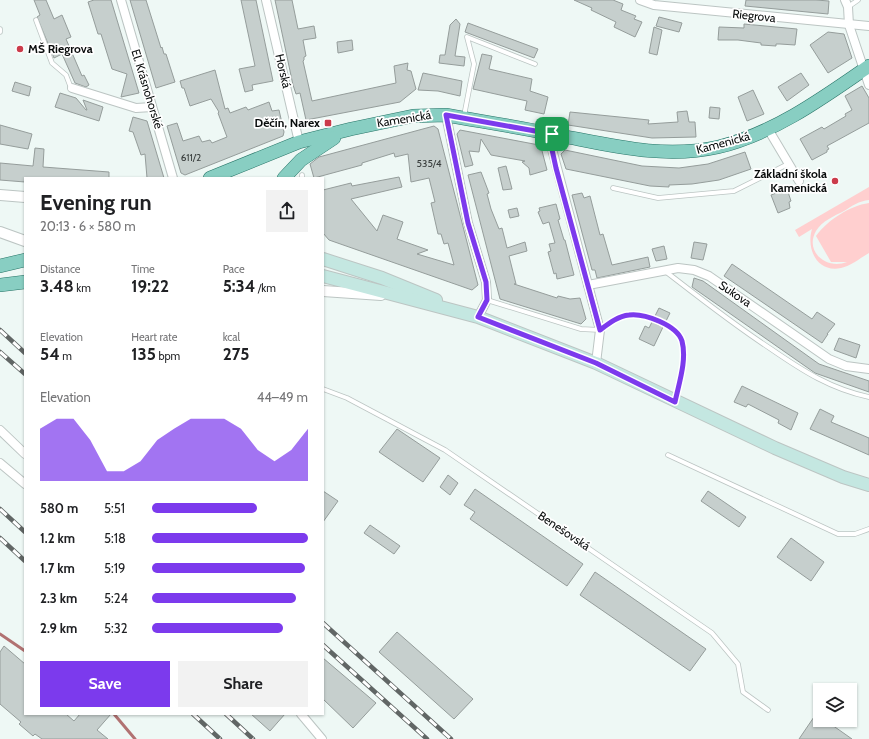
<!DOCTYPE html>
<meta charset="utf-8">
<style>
:root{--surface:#fff;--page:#f2f2f2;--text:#202124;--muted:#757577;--accent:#7c3aed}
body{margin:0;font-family:Cabin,sans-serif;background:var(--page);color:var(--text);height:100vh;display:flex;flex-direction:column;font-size:15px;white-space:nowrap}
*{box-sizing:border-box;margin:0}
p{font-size:13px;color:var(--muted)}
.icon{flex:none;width:22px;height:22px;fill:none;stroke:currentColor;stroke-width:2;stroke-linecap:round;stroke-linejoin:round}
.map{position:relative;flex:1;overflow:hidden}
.panel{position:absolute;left:24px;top:177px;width:300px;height:538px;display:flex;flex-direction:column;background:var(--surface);border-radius:0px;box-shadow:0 1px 3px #0004}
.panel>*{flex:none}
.controls{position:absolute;left:813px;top:683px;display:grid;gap:8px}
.controls a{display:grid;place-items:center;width:44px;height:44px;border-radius:0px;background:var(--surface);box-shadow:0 1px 3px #0004;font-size:20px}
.pin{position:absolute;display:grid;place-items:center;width:34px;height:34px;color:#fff;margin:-17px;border-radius:8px;box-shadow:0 2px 6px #0006}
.round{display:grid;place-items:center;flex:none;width:42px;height:42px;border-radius:0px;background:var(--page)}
.headline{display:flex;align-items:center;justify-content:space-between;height:68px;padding:0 16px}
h1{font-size:22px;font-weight:700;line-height:30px}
.metrics{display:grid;grid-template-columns:repeat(3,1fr);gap:6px;height:68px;padding:4px 16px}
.metrics div{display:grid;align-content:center}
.metrics b{font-size:17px;font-weight:700}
.metrics small{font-size:11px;font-weight:400}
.metrics p{font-size:11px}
.chart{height:112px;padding:8px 16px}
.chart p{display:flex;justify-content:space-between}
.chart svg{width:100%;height:72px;margin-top:4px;fill:var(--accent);opacity:.7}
.action{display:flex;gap:8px;margin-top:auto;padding:8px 16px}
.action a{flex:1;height:46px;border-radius:0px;background:var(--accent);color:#fff;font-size:16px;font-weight:700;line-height:46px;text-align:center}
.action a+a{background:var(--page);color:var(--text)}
ul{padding:0 16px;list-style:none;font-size:13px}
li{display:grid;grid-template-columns:64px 48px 1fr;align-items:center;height:30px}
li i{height:10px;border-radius:5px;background:var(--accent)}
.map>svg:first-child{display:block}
.green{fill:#ffcfcf}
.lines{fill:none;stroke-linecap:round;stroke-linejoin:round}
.stream{stroke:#b17272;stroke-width:3}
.building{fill:#c6cfcd;stroke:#959d9b}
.service-casing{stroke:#bcc5c3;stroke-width:5.5}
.minor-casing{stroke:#bcc5c3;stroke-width:10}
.tertiary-casing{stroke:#bcc5c3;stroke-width:12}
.secondary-casing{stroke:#bcc5c3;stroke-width:14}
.primary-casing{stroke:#287568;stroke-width:14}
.service{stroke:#fff;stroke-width:4}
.minor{stroke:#fff;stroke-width:8}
.tertiary{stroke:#fff;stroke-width:10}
.secondary{stroke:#c4e7e1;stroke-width:12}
.primary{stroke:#88cec2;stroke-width:13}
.rail-casing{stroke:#616665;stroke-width:4.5}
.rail{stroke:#fff;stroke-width:3;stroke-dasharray:9;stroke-linecap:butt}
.route-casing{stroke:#fff;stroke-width:8}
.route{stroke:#7c3aed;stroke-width:5}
.poi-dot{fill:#cb3b4a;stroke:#fff;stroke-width:1.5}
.labels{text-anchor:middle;stroke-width:3.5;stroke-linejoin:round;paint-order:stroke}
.number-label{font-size:10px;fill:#383d3c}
.street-label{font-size:12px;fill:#090c0c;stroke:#fff}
.poi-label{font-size:12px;font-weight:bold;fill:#090c0c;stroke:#fff;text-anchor:end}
</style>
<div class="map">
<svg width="869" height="739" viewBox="0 0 869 739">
<rect width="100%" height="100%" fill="#eef8f5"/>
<path class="green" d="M869,187V200C859,201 852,206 844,211C834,216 822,221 816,231C804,252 827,270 847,262H831L816,236C828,220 849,206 869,203V253C860,258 851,266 841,268C817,273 806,249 812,229L799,237L795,230Z"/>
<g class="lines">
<g class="stream">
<path d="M0,634L25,651"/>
<path d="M114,714L135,739"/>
</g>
</g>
<g class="building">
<path d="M34,0H46L54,19L62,15L71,37L66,39L82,76L84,75L89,85L86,87L75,83L62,54L54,58L37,17L40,15Z"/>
<path d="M94,0H111L139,93L121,97L127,74L112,69L101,34H98L88,2Z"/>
<path d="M130,0H146L161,48L162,47L164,54H166L175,82L156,88Z"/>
<path d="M241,0H256L273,81L252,85L253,90L245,92L239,69L255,66Z"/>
<path d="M275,0H292L298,29L314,26L316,38L303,40L306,56L304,57V60L303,61L312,101L396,83L394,66L408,63L407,70L411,71L416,89L400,102L306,120L300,93L296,94L293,85Z"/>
<path d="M574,0H613L623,4L621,10L636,16L634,19L642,22L635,37L614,27L616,22L591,10L592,8Z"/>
<path d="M746,0H816L829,1L828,14L745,6Z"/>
<path d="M659,17L682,23L679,32L656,26Z"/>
<path d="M456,19L460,24L455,56L465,57L464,66L439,63L440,55H445L450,25Z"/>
<path d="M468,23L538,49L534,58L465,32Z"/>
<path d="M744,24L797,29L795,45L780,44H776V46L761,45V43L738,40H718L719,27L744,28Z"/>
<path d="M654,27L662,30L657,55L649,53Z"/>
<path d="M828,32L844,34L852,58L828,73L810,45Z"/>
<path d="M352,40L353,50L338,53L337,42Z"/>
<path d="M482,54L492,56L489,69L532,79L530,91L548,97L544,114L525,110L527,101L473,89Z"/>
<path d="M215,70L225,109L228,108L230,113L246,107L248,110L269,102L272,111L279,110L284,132L283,136L185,175L181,173L167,126L177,123L183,141L199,136L202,142L210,140L212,143L227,137L218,113L219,112L211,99L190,106L184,88H182L180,81Z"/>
<path d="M423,73L462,81L460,96L438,91L418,90Z"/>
<path d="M801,73L809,85L787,101L778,87Z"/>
<path d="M15,82L31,87L29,96L12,91Z"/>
<path d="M862,86L869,98V123L827,146L829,149L827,150V152L812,160L800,139L822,127L824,129L846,116L845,114L852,110L845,96Z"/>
<path d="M753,90L764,114L747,121L738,97Z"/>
<path d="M60,93L76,98L86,110H87L83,100L103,107L99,121L55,107Z"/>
<path d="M710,107L720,108L719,119L709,118Z"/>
<path d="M687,111L689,122H695L696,137L652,138L568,125L570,112L649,120L648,124L678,122L677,112Z"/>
<path d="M133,117L147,121L164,178H147L145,154L141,155L133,132L129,131Z"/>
<path d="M0,125L32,134L28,149L0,144Z"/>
<path d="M434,126L438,129L478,285L472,290L329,240L323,233V190L351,183L352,186L399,177L402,187L351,199L377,231L383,215L403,222L397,239L428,250L417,254L454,265L448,243L444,244L441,234H438L431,203L435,202L429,178L411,182L408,154L395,157L394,153L362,163V165L314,178L310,164L319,157Z"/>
<path d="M460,130L539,145L541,147L547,170L530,175L529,168L522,162L525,161L491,155L481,139L479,152L469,151L473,165L465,167L457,134Z"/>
<path d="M35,148L44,149L43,167L109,172V178H25V182L0,180V163L33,166Z"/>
<path d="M565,150L642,166L679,168L708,164L745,152L751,169L719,180L692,184L669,185V187L650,186L566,169L561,154Z"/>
<path d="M506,166L512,189L503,190L498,168Z"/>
<path d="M481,172L489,193L487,194L491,209L499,229L502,228L507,248L525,242L527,251L509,256L516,284H514L557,298L558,296L570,299L580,298L586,319L581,324L500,299L468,175Z"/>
<path d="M787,189L791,201L789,202L790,208L778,213L771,195Z"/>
<path d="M582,193L584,198L590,196L600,235L603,234L612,265L648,257L650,267L597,278L595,270H592L572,195Z"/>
<path d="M556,204L560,219L558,220L564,240H565L574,275L557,279L556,273L554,274L548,252L551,251L549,244L555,243L549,222L543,224L538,212L540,211L539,208Z"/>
<path d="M517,208L519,216L510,218L508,210Z"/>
<path d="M694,242L707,244L703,260L691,258Z"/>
<path d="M664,246L667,259L656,261L652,249Z"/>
<path d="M732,264L812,319L817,312L835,324L827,334H828L822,343L724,276Z"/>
<path d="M694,278L703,281L819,364L869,381V392L815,373L692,287Z"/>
<path d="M659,308L670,313L666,321L655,316Z"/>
<path d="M652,322L663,327L654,346L639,339L645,326L649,328Z"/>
<path d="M839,338L860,345L856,358L834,350Z"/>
<path d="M742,386L798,413L791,430L778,423L779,420L748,404L746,407L734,402Z"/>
<path d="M820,409L834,416L831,422L869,438V455L810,429Z"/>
<path d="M397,429L440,458L423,482L379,452Z"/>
<path d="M448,475L458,483L450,495L440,487Z"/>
<path d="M475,489L583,564L567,586L470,519L475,512L464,505Z"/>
<path d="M323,491L338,501L323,522Z"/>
<path d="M708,491L746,517L739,527L701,501Z"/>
<path d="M370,525L400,546L394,554L364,533Z"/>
<path d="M791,538L824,562L811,581L777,557Z"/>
<path d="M595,572L706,649L690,671L580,595Z"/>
<path d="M397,632L473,699L454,719L379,652Z"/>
<path d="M4,646L25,664V714H66L74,721L80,714H111L97,730L108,739H42L35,734L33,736L19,724L21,722L0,704V652Z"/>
<path d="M323,658L376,703L353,728L323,699Z"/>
<path d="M251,714H285L270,731Z"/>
<path d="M816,714L820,717V720H825L852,739H799Z"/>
</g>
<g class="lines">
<defs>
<g id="service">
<path d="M848,7L858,0"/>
<path d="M36,20L52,63L66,75L71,88"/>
<path d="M0,29V32"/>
<path d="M464,116L474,64L467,37L535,64"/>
<path d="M302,175V178"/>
<path d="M613,188L658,198L734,191L788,164"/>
<path d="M665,271C700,298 734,325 771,349C803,371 831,389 869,397"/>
<path d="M487,300L581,329L600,330C608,324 618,316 630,315C645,313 678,325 682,341C686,360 679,381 675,399"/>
<path d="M323,389L347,398L445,450L712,633L738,664L743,692L768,710"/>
<path d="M668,455L838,534H855L869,529"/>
</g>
<g id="minor">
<path d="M121,0L173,178"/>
<path d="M266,0L299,142"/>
<path d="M640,0L654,5L869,26"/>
<path d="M845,0L848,7L849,25L869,85"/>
<path d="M72,88L136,108L152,107"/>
<path d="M446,115L468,223L486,282L487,300L478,317"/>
<path d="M768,129L799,181"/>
<path d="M552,134L551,145L557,168L600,330L596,363"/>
<path d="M588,285L678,268L694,270L709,276L829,359L846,366L869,369"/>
<path d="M0,430L25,454"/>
<path d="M0,463L25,484"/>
<path d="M301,714L322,739"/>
</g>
<g id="tertiary">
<path d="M0,195L25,197"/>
<path d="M0,232L25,241"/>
<path d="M323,291L381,295"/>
</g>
<g id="secondary">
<path d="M323,259L382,278L436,300"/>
<path d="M323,276L478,317L596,363L775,448L843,477L869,485"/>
</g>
<g id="primary">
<path d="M210,178L299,142L351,129L413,116L446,115C485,122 523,128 562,136C614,146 665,159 718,147C773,134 823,98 869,66"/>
<path d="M284,178L301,160L334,138"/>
<path d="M0,266L25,260"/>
<path d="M0,285L25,282"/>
</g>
</defs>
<use href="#service" class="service-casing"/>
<use href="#minor" class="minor-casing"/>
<use href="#tertiary" class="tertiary-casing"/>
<use href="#secondary" class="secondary-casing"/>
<use href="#primary" class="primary-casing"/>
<use href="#service" class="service"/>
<use href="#minor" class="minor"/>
<use href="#tertiary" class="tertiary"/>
<use href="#secondary" class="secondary"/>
<use href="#primary" class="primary"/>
<defs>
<g id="rail">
<path d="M0,330L25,353"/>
<path d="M0,352L25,374"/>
<path d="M0,509L25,532"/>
<path d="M0,538L25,561"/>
<path d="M323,623L451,739"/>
<path d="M323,645L427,739"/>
<path d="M193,714L220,739"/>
<path d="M226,714L253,739"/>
</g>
</defs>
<use href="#rail" class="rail-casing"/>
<use href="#rail" class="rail"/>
</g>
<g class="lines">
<defs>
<path id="route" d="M446,115L552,134L551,145L556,168L600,330C608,324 618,316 629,315C644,313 677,325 682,341C687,360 679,383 675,402L596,363L478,317L487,300L486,282L468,223Z"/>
</defs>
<use href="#route" class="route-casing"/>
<use href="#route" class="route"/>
</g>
<g class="poi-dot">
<circle cx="20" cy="49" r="4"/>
<rect x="324" y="119" width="8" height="8" rx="2"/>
<circle cx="835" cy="181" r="4"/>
</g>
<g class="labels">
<g class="number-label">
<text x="191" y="161">611/2</text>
<text x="429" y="167">535/4</text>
</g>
<g class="street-label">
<text transform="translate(754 16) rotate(6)" y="4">Riegrova</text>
<text transform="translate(283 71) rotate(77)" y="4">Horská</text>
<text transform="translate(147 89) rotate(73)" y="4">El. Krásnohorské</text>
<text transform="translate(404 119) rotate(-9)" y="4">Kamenická</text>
<text transform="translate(723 143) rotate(-15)" y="4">Kamenická</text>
<text transform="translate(735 294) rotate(34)" y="4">Sukova</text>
<text transform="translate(564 531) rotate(34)" y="4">Benešovská</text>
</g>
<g class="poi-label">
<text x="28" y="53" text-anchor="start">MŠ Riegrova</text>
<text x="320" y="127">Děčín, Narex</text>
<text x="827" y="178">Základní škola<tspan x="827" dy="14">Kamenická</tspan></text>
</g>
</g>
</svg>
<div class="controls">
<a><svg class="icon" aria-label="layers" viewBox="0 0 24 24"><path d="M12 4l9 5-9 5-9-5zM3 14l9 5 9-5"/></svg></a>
</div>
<div class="pin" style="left:552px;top:134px;background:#1e9e55"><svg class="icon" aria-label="arrive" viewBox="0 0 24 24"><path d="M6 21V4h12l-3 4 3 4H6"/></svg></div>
<section class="panel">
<div class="headline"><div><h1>Evening run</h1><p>20:13 · 6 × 580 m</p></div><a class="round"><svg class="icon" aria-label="share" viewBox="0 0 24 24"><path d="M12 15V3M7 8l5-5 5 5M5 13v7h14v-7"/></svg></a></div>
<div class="metrics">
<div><p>Distance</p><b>3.48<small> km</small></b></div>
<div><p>Time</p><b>19:22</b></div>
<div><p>Pace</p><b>5:34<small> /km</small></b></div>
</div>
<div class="metrics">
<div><p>Elevation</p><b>54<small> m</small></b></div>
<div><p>Heart rate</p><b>135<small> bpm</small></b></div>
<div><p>kcal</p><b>275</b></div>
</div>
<div class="chart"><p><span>Elevation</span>44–49 m</p>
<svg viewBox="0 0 160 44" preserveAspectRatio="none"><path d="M0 44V12L10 6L20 6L30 19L40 38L50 38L60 32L70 19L80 12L90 6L100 6L110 6L120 12L130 25L140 32L150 25L160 12V44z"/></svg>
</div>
<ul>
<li><b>580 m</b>5:51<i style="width:67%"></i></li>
<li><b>1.2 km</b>5:18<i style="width:100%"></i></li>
<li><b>1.7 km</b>5:19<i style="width:98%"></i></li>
<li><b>2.3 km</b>5:24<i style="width:92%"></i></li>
<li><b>2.9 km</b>5:32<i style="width:84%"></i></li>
</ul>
<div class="action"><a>Save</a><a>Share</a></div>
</section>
</div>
